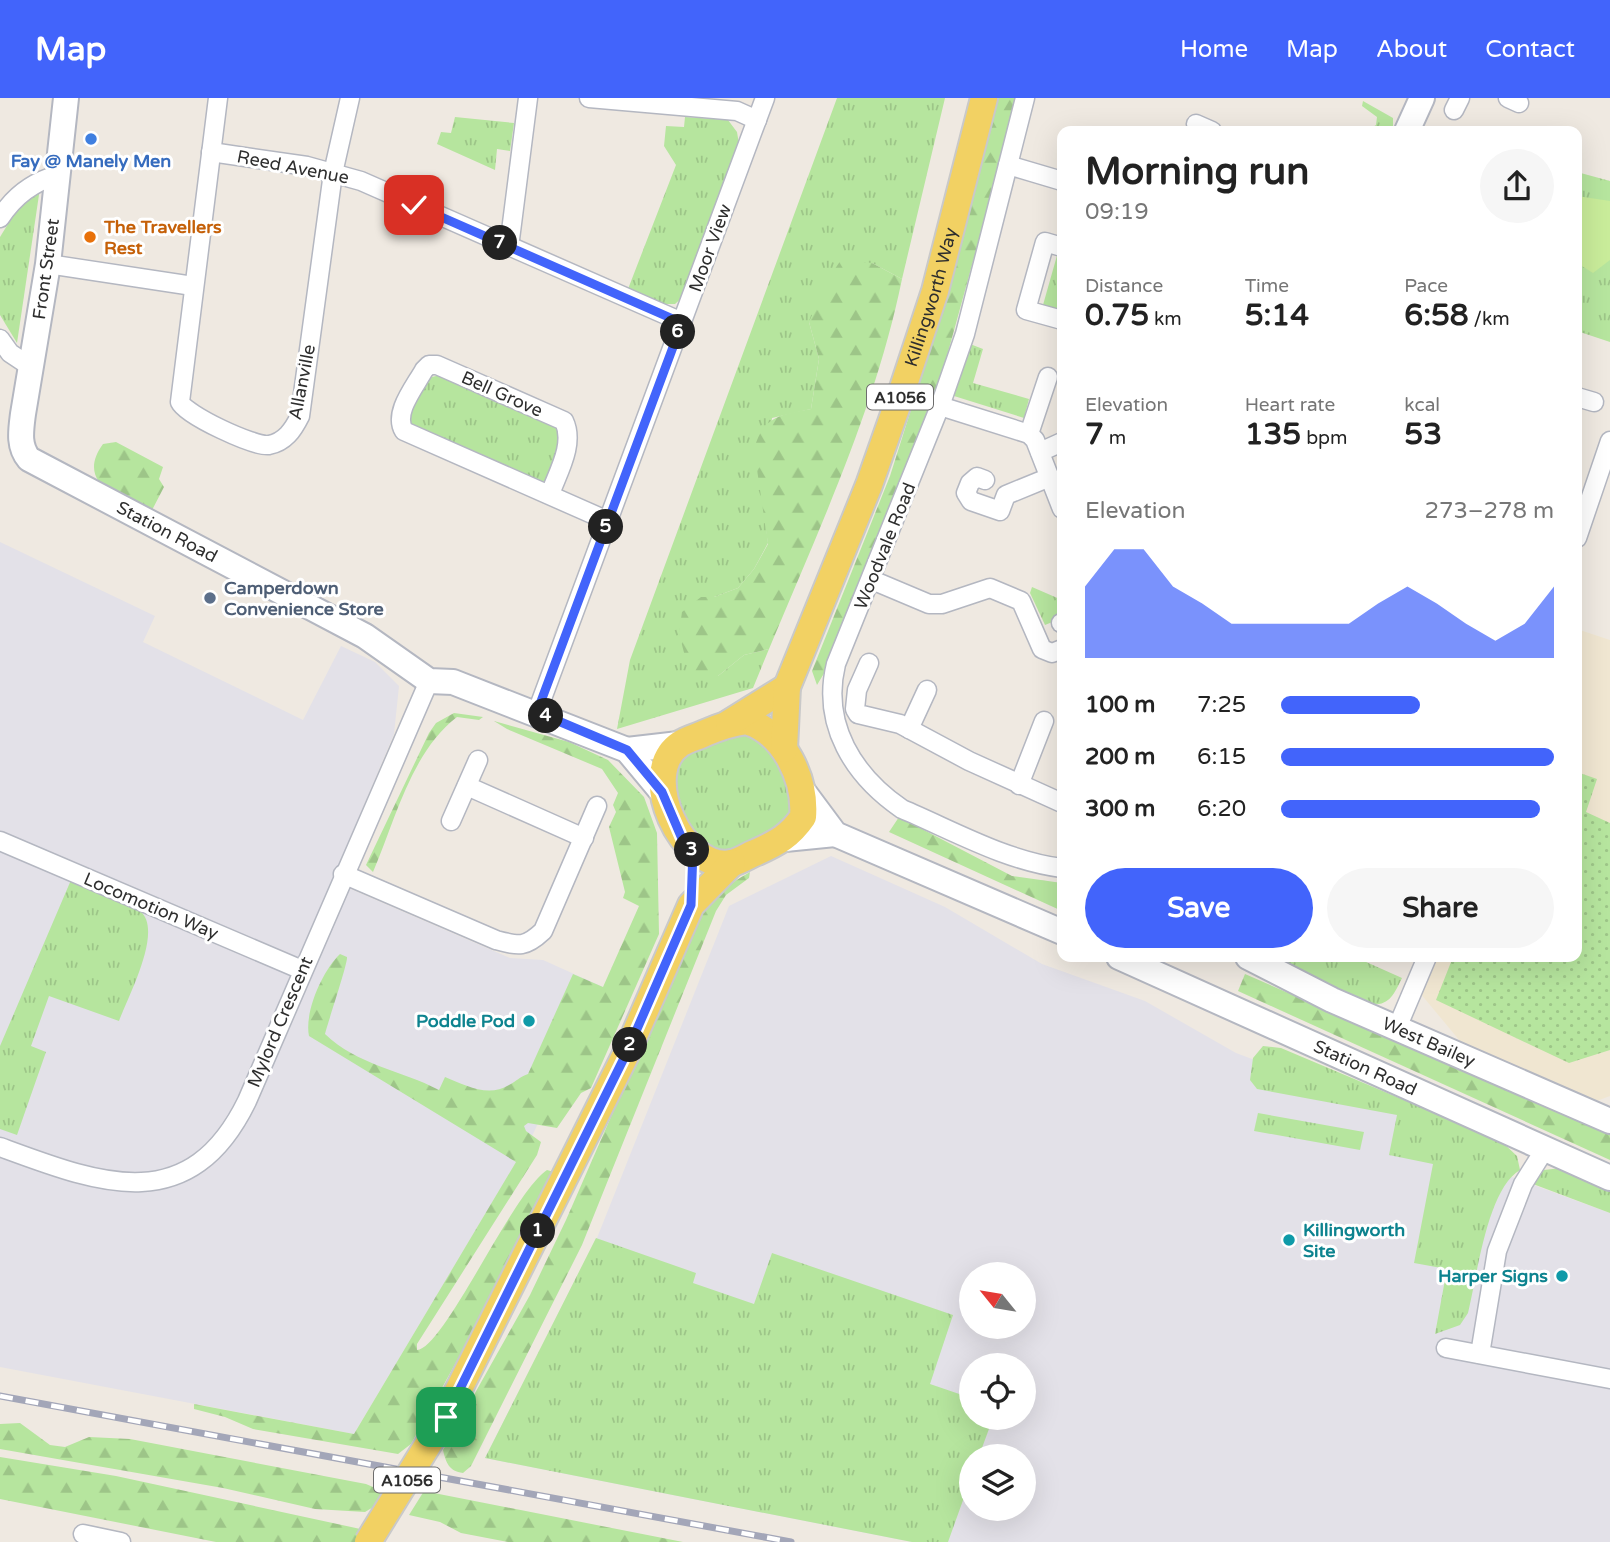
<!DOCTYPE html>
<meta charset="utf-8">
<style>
:root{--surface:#fff;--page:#f6f6f6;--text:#222;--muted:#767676;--accent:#4264fb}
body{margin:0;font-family:"Varela Round",sans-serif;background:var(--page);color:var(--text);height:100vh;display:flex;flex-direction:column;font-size:26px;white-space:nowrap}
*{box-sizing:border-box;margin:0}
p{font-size:23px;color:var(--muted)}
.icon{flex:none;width:38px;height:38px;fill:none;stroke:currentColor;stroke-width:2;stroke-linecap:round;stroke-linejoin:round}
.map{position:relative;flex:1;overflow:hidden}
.drawer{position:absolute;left:1057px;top:28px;width:525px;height:836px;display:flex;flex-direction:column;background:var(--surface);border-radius:14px;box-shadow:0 7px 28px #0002}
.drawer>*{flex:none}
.needle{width:46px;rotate:300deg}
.fabs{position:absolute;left:959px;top:1164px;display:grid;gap:14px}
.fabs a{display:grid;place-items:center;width:77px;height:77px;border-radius:50%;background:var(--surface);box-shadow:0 7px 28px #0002;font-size:35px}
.pin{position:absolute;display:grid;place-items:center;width:60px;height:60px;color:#fff;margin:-30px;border-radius:14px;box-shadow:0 4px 10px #0006}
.km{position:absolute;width:35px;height:35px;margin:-18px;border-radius:50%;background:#222;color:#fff;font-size:19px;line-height:35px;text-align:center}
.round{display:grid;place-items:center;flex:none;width:74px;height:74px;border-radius:37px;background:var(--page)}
.overview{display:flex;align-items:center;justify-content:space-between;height:119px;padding:0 28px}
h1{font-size:38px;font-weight:800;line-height:52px}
.metrics{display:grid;grid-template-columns:repeat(3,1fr);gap:10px;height:119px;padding:7px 28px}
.metrics div{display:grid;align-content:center}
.metrics b{font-size:30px;font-weight:800}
.metrics small{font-size:19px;font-weight:400}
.metrics p{font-size:19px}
.chart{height:196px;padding:14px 28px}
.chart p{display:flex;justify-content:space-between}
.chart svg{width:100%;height:126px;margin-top:7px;fill:var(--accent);opacity:.7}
.action{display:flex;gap:14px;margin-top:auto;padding:14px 28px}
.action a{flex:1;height:80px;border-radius:42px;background:var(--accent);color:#fff;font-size:28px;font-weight:800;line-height:80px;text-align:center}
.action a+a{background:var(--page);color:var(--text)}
ul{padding:0 28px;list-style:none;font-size:23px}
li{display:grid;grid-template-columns:112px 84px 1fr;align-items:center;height:52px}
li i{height:18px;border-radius:9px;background:var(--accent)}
header{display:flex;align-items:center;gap:42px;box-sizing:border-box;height:98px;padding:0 35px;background:var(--accent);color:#fff}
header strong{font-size:33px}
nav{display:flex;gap:38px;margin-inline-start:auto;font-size:24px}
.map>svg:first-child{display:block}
.industrial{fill:#e3e1e8;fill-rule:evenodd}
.education{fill:#f0e6d1}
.grass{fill:url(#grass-tufts)}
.forest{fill:url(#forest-firs)}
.park{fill:url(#park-dots)}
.pitch{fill:#c9ec9a}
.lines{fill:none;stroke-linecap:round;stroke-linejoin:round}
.street-casing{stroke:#b4b7c1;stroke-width:21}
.secondary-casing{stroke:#b4b7c1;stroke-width:28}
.primary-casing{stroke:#c9c9c9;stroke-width:30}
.street{stroke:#fff;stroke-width:18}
.secondary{stroke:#fff;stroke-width:24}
.primary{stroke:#f2d163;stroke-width:26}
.rail-casing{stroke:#a3a6b8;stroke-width:7}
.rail{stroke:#fff;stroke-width:4.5;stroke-dasharray:13;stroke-linecap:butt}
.primary-bridge-casing{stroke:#c9c9c9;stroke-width:30;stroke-linecap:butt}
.primary-bridge{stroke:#f2d163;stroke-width:26}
.route-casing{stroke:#fff;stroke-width:14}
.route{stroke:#4264fb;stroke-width:9}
.shop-dot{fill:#3f7fe0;stroke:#fff;stroke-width:2.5}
.food-dot{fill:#e8710a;stroke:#fff;stroke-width:2.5}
.service-dot{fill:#5c6f8a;stroke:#fff;stroke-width:2.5}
.culture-dot{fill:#0f9aa8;stroke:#fff;stroke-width:2.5}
.labels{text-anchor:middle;stroke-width:6;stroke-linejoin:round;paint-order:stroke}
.shield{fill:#fff;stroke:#6d6d6d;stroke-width:2}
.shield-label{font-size:16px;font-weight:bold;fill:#2e2e2e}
.shop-label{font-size:18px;font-weight:bold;fill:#366cbe;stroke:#fff}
.street-label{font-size:18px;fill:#2e2e2e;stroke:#fff}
.food-label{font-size:18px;font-weight:bold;fill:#c56008;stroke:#fff;text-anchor:start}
.service-label{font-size:18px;font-weight:bold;fill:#4e5e75;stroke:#fff;text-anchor:start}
.culture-label{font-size:18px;font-weight:bold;fill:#0d838f;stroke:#fff;text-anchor:end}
</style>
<header>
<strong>Map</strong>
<nav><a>Home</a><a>Map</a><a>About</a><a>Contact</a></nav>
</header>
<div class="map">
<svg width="1610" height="1444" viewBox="0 0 1610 1444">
<defs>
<pattern id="grass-tufts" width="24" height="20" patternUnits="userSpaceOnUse" patternTransform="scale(1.75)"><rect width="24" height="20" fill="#b6e59e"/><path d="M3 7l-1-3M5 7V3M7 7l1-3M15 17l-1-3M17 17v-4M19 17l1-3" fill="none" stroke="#9dc588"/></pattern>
<pattern id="forest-firs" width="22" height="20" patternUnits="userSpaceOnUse" patternTransform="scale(1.75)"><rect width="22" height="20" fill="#b6e59e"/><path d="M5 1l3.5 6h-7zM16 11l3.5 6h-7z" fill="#9dc588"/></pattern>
<pattern id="park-dots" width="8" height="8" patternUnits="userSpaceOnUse" patternTransform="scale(1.75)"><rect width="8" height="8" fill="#b6e59e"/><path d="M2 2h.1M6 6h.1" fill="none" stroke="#9dc588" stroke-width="1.8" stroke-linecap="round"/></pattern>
</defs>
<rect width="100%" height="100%" fill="#efe9e1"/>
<g class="industrial">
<path d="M0,444L155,518L143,544L303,622L341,548L375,564L399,588L394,636L332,783L510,860L543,862L603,889L533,1036L354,1336L0,1269Z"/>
<path d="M831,758L945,809L1042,866L1145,903L1236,955L1484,1048L1509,1078L1610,1115V1444H912L485,1360L597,1140L729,808ZM971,1176H1024V1228H971ZM971,1267H1024V1320H971ZM971,1358H1024V1410H971Z"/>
</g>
<path class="education" d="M1577,531L1610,542V998L1583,1008L1470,955L1420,895L1434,859H1577Z"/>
<g class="grass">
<path d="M837,0H945L902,181L872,165L809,224L819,261L811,311L772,320L764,411L768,445L754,471L738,490L714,499H701L718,578L744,557L769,551L753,590L617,631L630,562Z"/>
<path d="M1363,3L1393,20V33H1367L1376,27L1377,19L1362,8Z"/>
<path d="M455,19L514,25L510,53L497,51L495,72L437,46L441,34L451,35Z"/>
<path d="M685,19L728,22L737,34L740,52L684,198L675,206H663L628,191L676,67L664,48L666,28L684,29Z"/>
<path d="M1577,74L1610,83V244L1577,233Z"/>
<path d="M40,90L17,245L0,217V139L19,108Z"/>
<path d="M1058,154L1062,155V212L1043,207Z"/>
<path d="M970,246L983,251L973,285L1029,301L1024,320L954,298Z"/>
<path d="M440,277L556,328L562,336L561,345L545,383L535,385L413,330L408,319L428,280Z"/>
<path d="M1032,489L1062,502V520L1045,527L1030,495Z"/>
<path d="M732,633L768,642L794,696L791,724L724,757L698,746L672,692L671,676L689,650Z"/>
<path d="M71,782C92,792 121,799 140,813C164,832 128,898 119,923L49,898L31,948L46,954L17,1037L0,1031V948Z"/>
<path d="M1269,859H1355L1402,880C1393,898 1389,909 1367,906Z"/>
<path d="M1263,948L1281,950L1501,1043L1517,1058L1520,1072C1487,1091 1477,1179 1468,1215L1460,1227L1435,1236L1447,1171L1414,1165L1433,1066L1389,1057L1397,1017L1257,991L1250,982L1253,960Z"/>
<path d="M1258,1015L1364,1034L1360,1052L1254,1033Z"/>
<path d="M1561,1070L1610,1092V1115L1533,1086L1544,1072Z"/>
<path d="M596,1140L696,1175L693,1185L754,1206L772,1155L953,1217L930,1286L971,1300V1320H993L979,1358H971V1380L948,1444H912L485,1360Z"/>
</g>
<g class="forest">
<path d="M997,0H1018L942,276L902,387L826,572L817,587L812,573L890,378L952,182Z"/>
<path d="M841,162L872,165L902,181C876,309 819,431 769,551L744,557L718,578L691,582L679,535L682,514L701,499H714L738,490L754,471L768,446L754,351C764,317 781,317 811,311L819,261L809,224L828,181Z"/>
<path d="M116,344L163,369L159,381L164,389L150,416C122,401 74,386 103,346Z"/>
<path d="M454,615L483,619L479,622L457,619C411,654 395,723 373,774L366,767L429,635L436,625Z"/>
<path d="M494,623L569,644L608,662L644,699L657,735L659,836L591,990L581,995L557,1030L528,1025L524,1028L526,1033L541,1044L537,1057L417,1246V1252C444,1251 512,1095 547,1072L554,1074L543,1107L411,1346L398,1356L253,1331L225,1319L194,1311V1306L354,1336L516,1064L309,938C304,914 323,872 340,856L347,859C348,865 328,924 325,936C357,967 401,972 439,992L445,979C465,987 488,1000 509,987C517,983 519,979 528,976L573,876L603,889L639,808L623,800L625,794L609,729L616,714L613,707L618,695L602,671L507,631Z"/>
<path d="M899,719L1012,778L1062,785V813L889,734Z"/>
<path d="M750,774L749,780L726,797L716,813L582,1147L471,1368L463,1375C449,1373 446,1365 443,1352L530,1197L566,1122L695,826C709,802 725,788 750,774Z"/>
<path d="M1245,876L1610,1036V1062L1238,893Z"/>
<path d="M20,1325L50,1347L65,1349L89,1339L130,1341L366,1386L380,1392L382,1398L375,1408L365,1414L315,1411L223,1390L0,1351V1326Z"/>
<path d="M0,1359L116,1378L365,1432L357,1444H216L0,1401Z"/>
<path d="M424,1393L444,1397L683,1444H508L461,1435L440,1424L409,1417Z"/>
</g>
<path class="park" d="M1577,674L1597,681L1586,714L1610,725V952L1569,965L1436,902L1453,859H1577Z"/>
<path class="pitch" d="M1577,98L1610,103V162L1593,175L1577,165Z"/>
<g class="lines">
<defs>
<g id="street">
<path d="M218,0L180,304C186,317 254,349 269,347C285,344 293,332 300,318L333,75L350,0"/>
<path d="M589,0L737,13L757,22"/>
<path d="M1025,0L965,236L940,308L836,566C821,627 854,678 902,711C954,733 1006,763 1062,770"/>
<path d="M1508,0L1519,5"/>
<path d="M1454,12L1460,0"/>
<path d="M1196,26L1212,33"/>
<path d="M211,54L307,68L361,83L682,224"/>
<path d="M1008,67L1062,83"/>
<path d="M0,120C14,98 32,84 58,77"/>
<path d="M509,149L528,0"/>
<path d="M1062,149L1045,144L1026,212L1062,222"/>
<path d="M48,166L193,188"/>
<path d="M0,241L10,255L31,269"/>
<path d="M1577,299L1594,304"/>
<path d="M940,308L1029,336L1035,342L1062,411"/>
<path d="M1029,336L1048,279"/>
<path d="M1040,354L1062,344"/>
<path d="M985,382L977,379L970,385L966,395L971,403L1000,413L1006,397L1050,379"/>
<path d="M550,396C558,374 575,346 564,323L437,267H429L424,272C414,290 393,315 404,333L608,423"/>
<path d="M1577,440L1610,343"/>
<path d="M872,482L929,506H942L990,490L1021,503L1042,551L1052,555L1062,551"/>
<path d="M1061,525H1062"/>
<path d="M869,565L857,592L855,611L858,616L900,626L969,663L1062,705"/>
<path d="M537,614L765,0"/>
<path d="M909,631L927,592"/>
<path d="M1019,687L1044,623"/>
<path d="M467,688L584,740"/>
<path d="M451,723L478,662"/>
<path d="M0,743L302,872"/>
<path d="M343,776L496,842C519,848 525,850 543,833L597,708"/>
<path d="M1397,930L1427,859"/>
<path d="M0,1049C98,1085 189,1122 247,1003L429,583"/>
<path d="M1446,1250L1610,1281"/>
<path d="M1480,1256L1497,1153L1523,1086L1545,1051"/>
<path d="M83,1436L121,1444"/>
</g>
<g id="secondary">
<path id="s1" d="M66,0L48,166L23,316C21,332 18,348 29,361L365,538L429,583L453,584L627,652L662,694"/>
<path d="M1407,33L1422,0"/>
<path d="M627,652L679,646"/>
<path d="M803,693L835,736L1062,834"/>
<path d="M785,741L835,736"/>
<path id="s2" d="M1119,859L1610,1080"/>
<path id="s3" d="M1248,859L1332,902L1610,1023"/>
</g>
<g id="primary">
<path d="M746,623C784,634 806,681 803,719C790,738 777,745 757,754C749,757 740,763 732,765C682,775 637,675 680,646C687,641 697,639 705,635C719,629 730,625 746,623Z"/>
<path d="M729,625L787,589"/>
<path id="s4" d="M784,651L787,589L869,387L900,299L935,193L984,0"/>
<path d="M445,1319L627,954L691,807L732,765"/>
</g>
</defs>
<use href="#street" class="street-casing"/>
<use href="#secondary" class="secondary-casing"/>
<use href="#primary" class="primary-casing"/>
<use href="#street" class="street"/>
<use href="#secondary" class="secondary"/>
<use href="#primary" class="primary"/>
<defs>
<path id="rail" d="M0,1298L791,1444"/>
</defs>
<use href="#rail" class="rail-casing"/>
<use href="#rail" class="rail"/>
<defs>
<path id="primary-bridge" d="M368,1444L445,1319"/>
</defs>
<use href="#primary-bridge" class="primary-bridge-casing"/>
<use href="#primary-bridge" class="primary-bridge"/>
</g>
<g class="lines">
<defs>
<path id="route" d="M414,107L682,225L537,614L627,652L662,694L683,743L693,752L691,807L627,954L446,1319"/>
</defs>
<use href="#route" class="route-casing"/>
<use href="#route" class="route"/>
</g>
<circle class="shop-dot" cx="91" cy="41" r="7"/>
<circle class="food-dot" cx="90" cy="139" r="7"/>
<circle class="service-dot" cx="210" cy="500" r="7"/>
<g class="culture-dot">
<circle cx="529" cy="923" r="7"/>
<circle cx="1289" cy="1142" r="7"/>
<circle cx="1562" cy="1178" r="7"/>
</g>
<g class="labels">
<g class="shield">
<rect x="867" y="286.5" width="66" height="25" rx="5"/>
<rect x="374" y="1369.5" width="66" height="25" rx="5"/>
</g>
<g class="shield-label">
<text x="900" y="305">A1056</text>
<text x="407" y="1388">A1056</text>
</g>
<g class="shop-label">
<text x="91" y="69">Fay @ Manely Men</text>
</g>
<g class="street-label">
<text transform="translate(293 69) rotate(11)" y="6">Reed Avenue</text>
<text transform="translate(710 150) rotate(-70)" y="6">Moor View</text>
<text transform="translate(46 171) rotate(-82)" y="6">Front Street</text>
<text dy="6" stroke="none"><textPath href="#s4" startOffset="478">Killingworth Way</textPath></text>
<text transform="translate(302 284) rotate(-79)" y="6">Allanville</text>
<text transform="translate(502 296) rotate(24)" y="6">Bell Grove</text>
<text dy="6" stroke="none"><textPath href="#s1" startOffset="522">Station Road</textPath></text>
<text transform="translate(885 448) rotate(-68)" y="6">Woodvale Road</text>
<text transform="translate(151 808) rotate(23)" y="6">Locomotion Way</text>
<text transform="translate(280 924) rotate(-67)" y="6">Mylord Crescent</text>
<text dy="6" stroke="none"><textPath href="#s3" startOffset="200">West Bailey</textPath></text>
<text dy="6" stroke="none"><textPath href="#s2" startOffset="270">Station Road</textPath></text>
</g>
<g class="food-label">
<text x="104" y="135">The Travellers<tspan x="104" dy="21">Rest</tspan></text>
</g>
<g class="service-label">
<text x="224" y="496">Camperdown<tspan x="224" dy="21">Convenience Store</tspan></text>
</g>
<g class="culture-label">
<text x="515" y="929">Poddle Pod</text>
<text x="1303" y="1138" text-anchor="start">Killingworth<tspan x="1303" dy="21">Site</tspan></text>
<text x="1548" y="1184">Harper Signs</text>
</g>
</g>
</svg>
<div class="fabs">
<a><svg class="needle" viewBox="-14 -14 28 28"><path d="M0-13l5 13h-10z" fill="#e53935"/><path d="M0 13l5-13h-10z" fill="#767676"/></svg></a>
<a><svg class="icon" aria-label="locate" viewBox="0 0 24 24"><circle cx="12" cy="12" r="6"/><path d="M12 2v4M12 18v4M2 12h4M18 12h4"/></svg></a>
<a><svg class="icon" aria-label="layers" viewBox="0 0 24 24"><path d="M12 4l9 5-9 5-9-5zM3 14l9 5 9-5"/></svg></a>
</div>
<div class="pin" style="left:446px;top:1319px;background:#1e9e55"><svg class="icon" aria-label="arrive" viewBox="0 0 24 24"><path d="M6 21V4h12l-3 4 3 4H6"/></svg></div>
<div class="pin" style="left:414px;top:107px;background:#d93025"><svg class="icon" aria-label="check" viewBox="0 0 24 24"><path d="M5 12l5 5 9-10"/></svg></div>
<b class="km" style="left:538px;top:1133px">1</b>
<b class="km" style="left:630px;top:947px">2</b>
<b class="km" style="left:692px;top:752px">3</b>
<b class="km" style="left:546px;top:618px">4</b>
<b class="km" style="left:606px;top:429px">5</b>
<b class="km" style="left:678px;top:234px">6</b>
<b class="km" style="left:500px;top:145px">7</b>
<section class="drawer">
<div class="overview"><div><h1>Morning run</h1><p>09:19</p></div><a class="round"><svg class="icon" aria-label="share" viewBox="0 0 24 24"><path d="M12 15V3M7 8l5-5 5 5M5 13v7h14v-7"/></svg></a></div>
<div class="metrics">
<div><p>Distance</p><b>0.75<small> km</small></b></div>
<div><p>Time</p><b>5:14</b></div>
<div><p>Pace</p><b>6:58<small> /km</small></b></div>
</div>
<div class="metrics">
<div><p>Elevation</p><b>7<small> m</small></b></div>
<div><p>Heart rate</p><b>135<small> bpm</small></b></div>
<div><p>kcal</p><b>53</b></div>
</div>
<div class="chart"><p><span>Elevation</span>273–278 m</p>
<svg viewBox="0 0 160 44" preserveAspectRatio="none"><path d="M0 44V19L10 6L20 6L30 19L40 25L50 32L60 32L70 32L80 32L90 32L100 25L110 19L120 25L130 32L140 38L150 32L160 19V44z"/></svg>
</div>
<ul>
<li><b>100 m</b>7:25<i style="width:51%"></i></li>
<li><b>200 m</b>6:15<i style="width:100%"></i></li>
<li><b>300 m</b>6:20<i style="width:95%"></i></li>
</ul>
<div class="action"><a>Save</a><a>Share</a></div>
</section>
</div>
